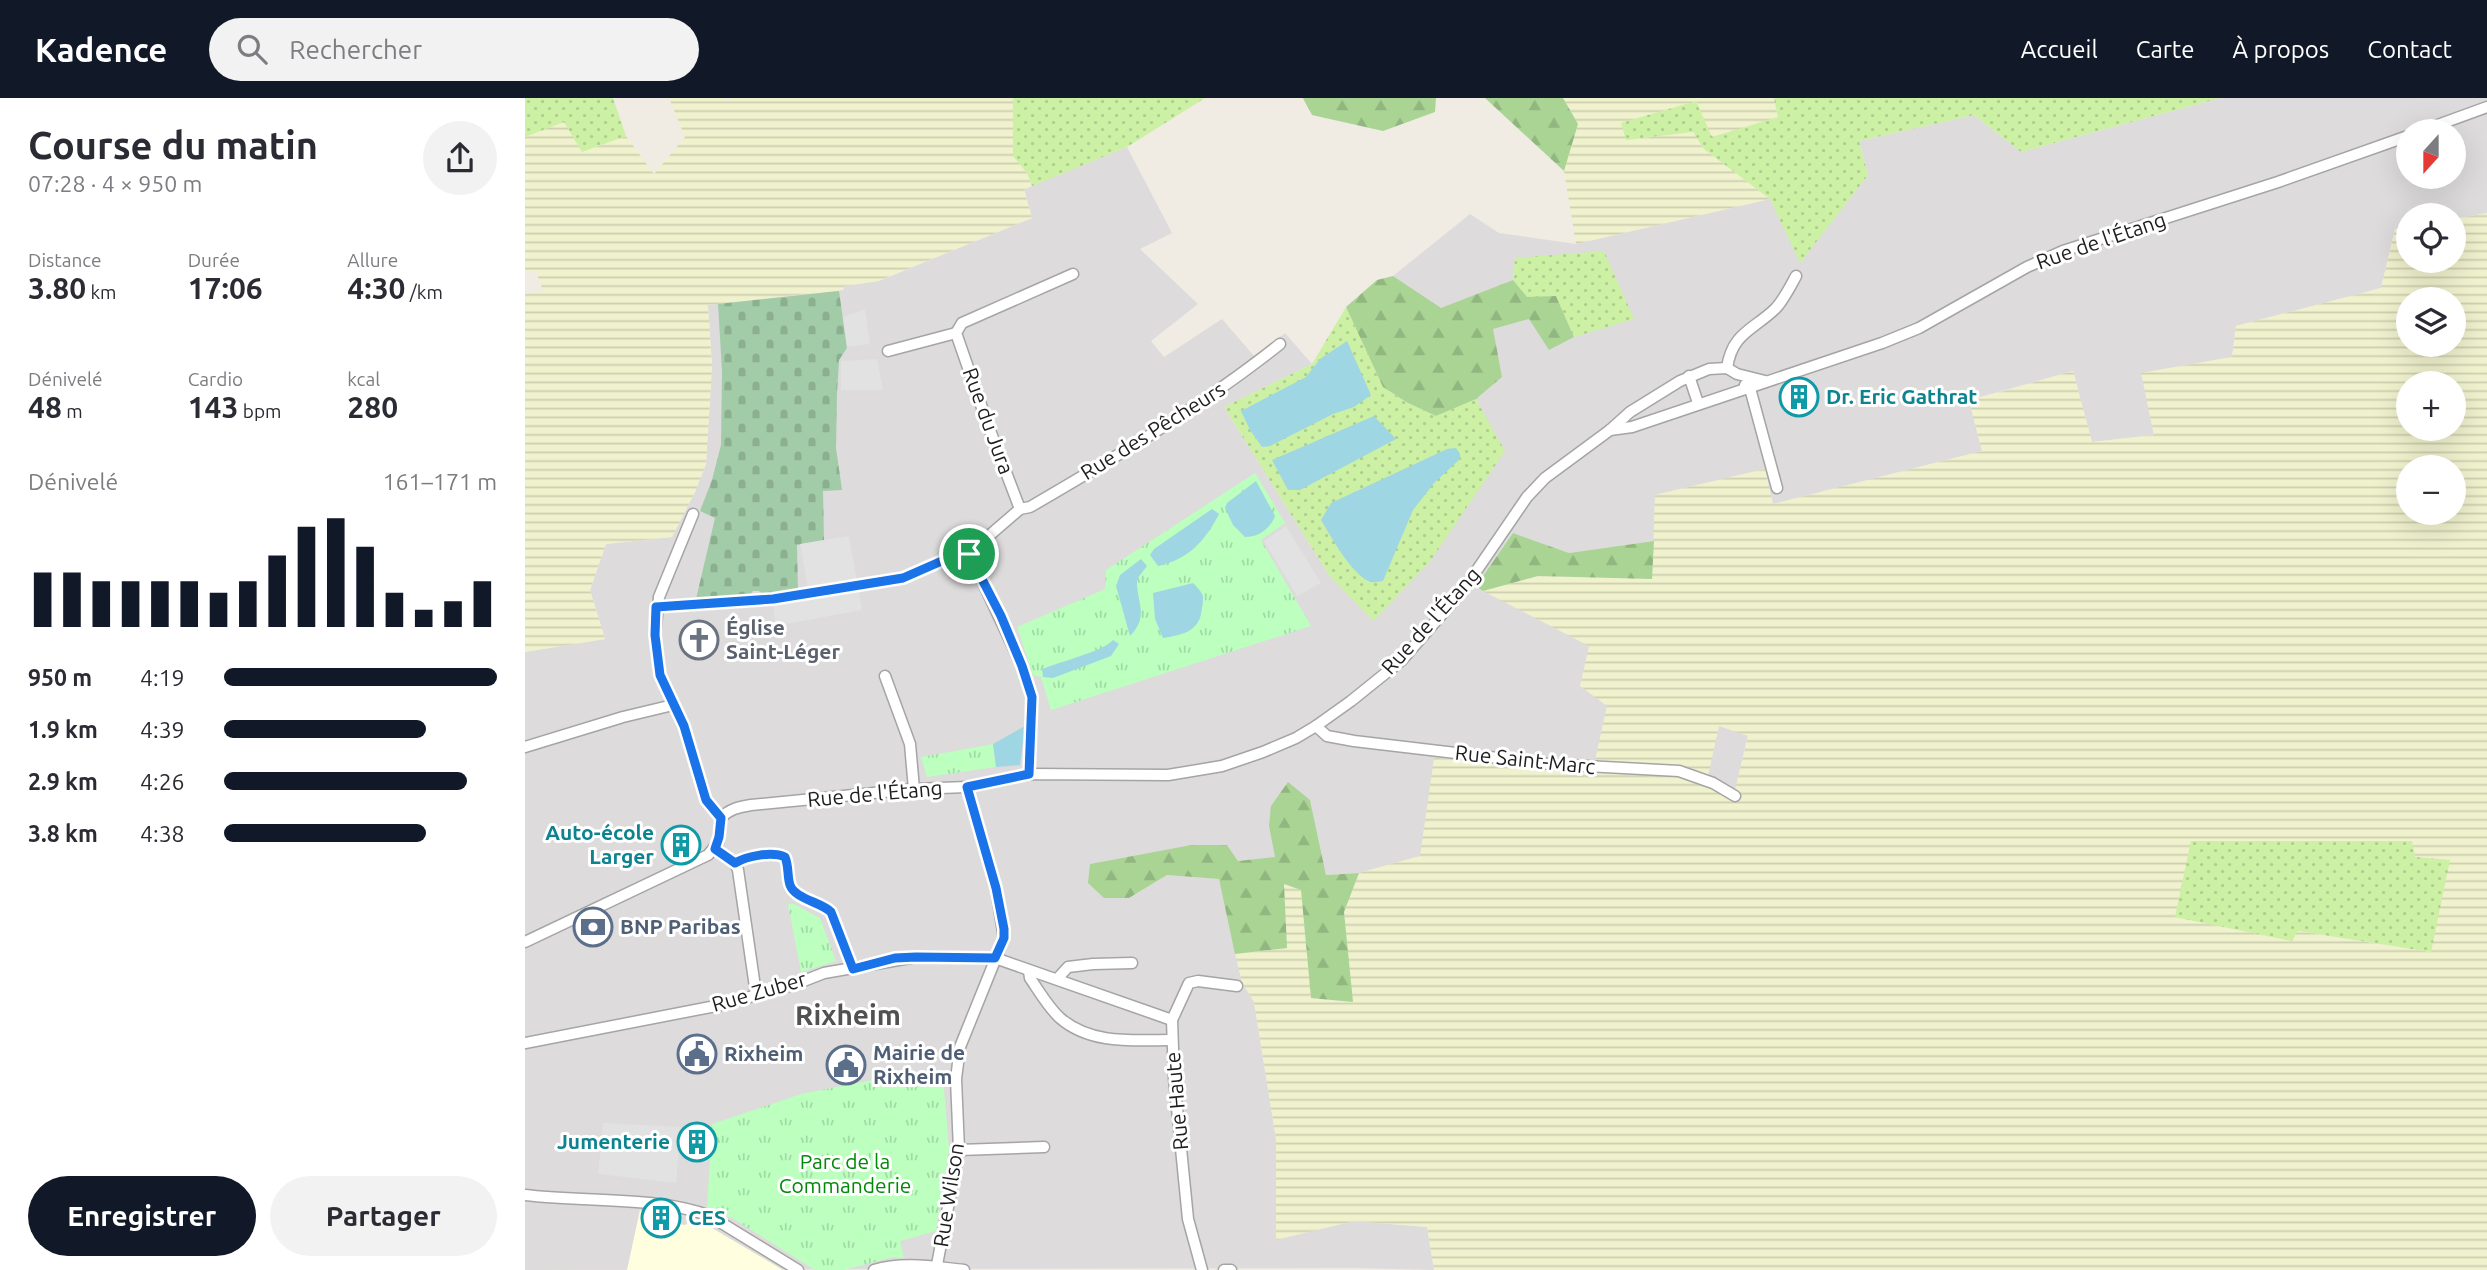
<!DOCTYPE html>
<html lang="fr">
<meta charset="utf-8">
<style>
:root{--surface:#fff;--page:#f2f2f3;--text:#2b2b33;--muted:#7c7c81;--accent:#111827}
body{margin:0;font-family:Ubuntu,sans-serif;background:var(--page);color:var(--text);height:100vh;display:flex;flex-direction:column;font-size:26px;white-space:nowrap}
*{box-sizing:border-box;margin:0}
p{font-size:23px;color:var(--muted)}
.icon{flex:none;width:38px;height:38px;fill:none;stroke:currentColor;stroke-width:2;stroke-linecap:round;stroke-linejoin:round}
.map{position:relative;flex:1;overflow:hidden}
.side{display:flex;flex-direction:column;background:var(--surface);width:525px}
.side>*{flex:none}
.needle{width:46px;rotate:201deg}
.fabs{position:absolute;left:1871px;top:21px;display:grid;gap:14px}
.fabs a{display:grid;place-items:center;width:70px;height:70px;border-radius:50%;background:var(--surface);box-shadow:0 7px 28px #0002;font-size:35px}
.pin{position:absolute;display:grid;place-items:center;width:60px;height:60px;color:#fff;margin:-30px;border:4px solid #fff;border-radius:50%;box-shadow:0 2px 7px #0007}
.round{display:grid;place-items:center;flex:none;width:74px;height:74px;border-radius:37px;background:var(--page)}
.summary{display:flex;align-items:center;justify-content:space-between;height:119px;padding:0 28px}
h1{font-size:38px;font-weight:600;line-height:52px}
.metrics{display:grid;grid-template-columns:repeat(3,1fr);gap:10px;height:119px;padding:7px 28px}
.metrics div{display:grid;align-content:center}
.metrics b{font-size:30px;font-weight:600}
.metrics small{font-size:19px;font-weight:400}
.metrics p{font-size:19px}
.chart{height:196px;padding:14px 28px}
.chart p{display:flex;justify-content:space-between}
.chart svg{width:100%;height:126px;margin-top:7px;stroke:var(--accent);stroke-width:6}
.action{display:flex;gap:14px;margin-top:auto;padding:14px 28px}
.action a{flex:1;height:80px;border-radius:42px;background:var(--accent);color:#fff;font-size:28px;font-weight:600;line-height:80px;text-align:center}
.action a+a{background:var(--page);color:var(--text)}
ul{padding:0 28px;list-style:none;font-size:23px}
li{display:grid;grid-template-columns:112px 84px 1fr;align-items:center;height:52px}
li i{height:18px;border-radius:9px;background:var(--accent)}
header{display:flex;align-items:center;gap:42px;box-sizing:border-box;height:98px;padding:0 35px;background:var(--accent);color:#fff}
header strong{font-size:33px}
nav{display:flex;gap:38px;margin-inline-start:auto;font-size:24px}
.search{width:490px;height:63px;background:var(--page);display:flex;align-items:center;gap:18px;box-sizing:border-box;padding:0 24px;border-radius:38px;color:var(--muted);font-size:26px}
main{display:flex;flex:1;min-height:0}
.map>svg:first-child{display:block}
.residential{fill:#dddbdb;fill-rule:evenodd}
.education{fill:#fffede}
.farmland{fill:url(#farmland-rules);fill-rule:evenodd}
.grass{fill:url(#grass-dots)}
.forest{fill:url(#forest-firs)}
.cemetery{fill:url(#cemetery-stones)}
.park{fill:url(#park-tufts)}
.parking{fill:#e2e2e2}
.water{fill:#9fd6e3}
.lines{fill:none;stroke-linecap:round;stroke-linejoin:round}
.minor-casing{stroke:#a5a5a5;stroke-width:13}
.minor{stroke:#fff;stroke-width:10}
.route-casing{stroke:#fff;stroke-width:14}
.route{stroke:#1a73e8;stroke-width:9}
.labels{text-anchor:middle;stroke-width:6;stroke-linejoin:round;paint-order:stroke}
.street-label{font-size:21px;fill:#1e1e1e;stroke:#fff}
.culture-label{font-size:21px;font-weight:bold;fill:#0d838f;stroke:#fff;text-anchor:start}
.worship-label{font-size:21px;font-weight:bold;fill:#5b616d;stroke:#fff;text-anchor:start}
.service-label{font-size:21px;font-weight:bold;fill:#4e5e75;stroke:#fff;text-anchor:start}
.park-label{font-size:21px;fill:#008907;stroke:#fff}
.district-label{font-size:28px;font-weight:bold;fill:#515151;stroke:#fff}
</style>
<header>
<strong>Kadence</strong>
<div class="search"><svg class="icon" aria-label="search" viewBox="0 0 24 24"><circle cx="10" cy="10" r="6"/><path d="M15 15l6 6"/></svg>Rechercher</div>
<nav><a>Accueil</a><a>Carte</a><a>À propos</a><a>Contact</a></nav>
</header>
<main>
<section class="side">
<div class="summary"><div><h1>Course du matin</h1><p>07:28 · 4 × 950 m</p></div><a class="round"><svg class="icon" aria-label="share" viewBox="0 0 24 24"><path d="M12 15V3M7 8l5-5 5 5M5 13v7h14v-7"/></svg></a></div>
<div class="metrics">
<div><p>Distance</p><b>3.80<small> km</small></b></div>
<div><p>Durée</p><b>17:06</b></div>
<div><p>Allure</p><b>4:30<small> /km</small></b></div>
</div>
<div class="metrics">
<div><p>Dénivelé</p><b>48<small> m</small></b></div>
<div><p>Cardio</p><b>143<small> bpm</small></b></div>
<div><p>kcal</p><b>280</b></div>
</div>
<div class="chart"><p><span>Dénivelé</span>161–171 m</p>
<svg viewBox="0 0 160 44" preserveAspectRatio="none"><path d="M5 44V25M15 44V25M25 44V28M35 44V28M45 44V28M55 44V28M65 44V32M75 44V28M85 44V19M95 44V9M105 44V6M115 44V16M125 44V32M135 44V38M145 44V35M155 44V28"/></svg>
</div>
<ul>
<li><b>950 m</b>4:19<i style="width:100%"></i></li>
<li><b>1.9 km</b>4:39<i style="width:74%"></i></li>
<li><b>2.9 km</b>4:26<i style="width:89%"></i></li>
<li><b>3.8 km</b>4:38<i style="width:74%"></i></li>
</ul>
<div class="action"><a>Enregistrer</a><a>Partager</a></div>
</section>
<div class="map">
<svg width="1962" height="1172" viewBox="0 0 1962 1172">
<defs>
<pattern id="farmland-rules" width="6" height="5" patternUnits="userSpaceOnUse" patternTransform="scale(1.75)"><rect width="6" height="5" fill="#f0f1cd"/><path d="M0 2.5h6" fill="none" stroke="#cdceb0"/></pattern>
<pattern id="grass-dots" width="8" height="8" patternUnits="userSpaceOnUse" patternTransform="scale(1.75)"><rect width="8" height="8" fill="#ccf0a4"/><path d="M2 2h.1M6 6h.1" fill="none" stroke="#afcd8d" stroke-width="1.8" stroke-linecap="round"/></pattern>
<pattern id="forest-firs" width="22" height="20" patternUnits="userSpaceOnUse" patternTransform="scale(1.75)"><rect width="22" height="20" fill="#a9d494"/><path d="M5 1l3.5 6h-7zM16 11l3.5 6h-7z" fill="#91b67f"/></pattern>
<pattern id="cemetery-stones" width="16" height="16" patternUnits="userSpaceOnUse" patternTransform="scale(1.75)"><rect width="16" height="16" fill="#a2cca7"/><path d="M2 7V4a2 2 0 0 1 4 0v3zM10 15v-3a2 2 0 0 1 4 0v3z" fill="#8baf8f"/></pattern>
<pattern id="park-tufts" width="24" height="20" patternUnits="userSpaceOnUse" patternTransform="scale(1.75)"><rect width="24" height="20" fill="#bcffbf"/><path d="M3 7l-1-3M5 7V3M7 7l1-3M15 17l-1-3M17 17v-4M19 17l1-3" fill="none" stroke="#a1daa4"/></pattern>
</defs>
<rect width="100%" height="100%" fill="#f0ece4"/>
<g class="residential">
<path d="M1695,0H1962V115L1929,121L1928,117H1883V129L1870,131L1856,190L1711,228L1707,259L1617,275L1629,337L1567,344L1548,273L1444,302L1457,353L1248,406L1240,371L1130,397L1129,443L1044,455L988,435L951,488L1065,548L1082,608L1068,673L895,758L834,775L801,777L785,702L744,728L751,759L713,763L702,747H666L565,766L604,800L642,777L694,781L717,884L729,904L751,1041V1141L829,1123L902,1129L909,1172L831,1170L0,1172V554L80,541L65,492L81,446L147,439L170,394L181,366L187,268L183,207L318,192L319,188L354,183L507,120L499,91L602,49L647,135L615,151L673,206L626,243L639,259L697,221L729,258L760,235L787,266L699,309L804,477L848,522L979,353L951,301L977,279L967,231L1004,221L1024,251L1049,239L1109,220L990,160L988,182L916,211L868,178L945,116L974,135L1051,146L1245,101L1275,164L1343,77L1334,43L1449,17L1496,54ZM1883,33H1928V79H1883Z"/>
<path d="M1194,627L1223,637L1208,701L1180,687Z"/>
</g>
<path class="education" d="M115,1112L119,1115L147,1119L154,1126L160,1127L166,1123L187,1130L258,1172H102Z"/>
<g class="farmland">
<path d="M144,0H200L202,3L206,0H488V58L502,75L507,88L499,92L507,120L353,183L320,188L318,192L183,207L187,268L181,366L170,394L147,439L81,446L65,492L80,541L0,554V196L18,193L11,173L0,174V39L39,23L57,54L101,38L129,76L160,39Z"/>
<path d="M1038,0H1249L1253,19L1187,40L1171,3L1097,26L1102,42L1168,34L1179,51L1245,101L1051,146L1039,73L1053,26Z"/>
<path d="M1962,115V1172H909L902,1129L829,1123L751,1142V1041L729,904L717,884L710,856L761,850L759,786L776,792L786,900L827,904L819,814L834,775L895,758L909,660L1068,672L1082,608L1055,588L1064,548L958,493L1013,478L1127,481L1130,397L1240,371L1248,406L1457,353L1444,303L1548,273L1567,344L1629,337L1616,275L1707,259L1711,228L1856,190L1870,131L1883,129V163H1928L1929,121ZM1883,201H1928V247H1883ZM1883,285H1928V331H1883ZM1883,369H1928V415H1883ZM1194,628L1223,638L1208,700L1181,687ZM1887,743L1905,854L1772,833Z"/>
</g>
<g class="grass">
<path d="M0,0H88L101,38L57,54L39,24L0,39Z"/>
<path d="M488,0H680L602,49L507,88L502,75L488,58Z"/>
<path d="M1249,0H1695L1496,54L1449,17L1334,43L1343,77L1275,165L1245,101L1179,51L1168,34L1101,42L1096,25L1171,3L1187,39L1253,19Z"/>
<path d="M1079,153L1109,221L1049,239L1031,198L1002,200L988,182L990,160Z"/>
<path d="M821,209L858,289L883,305L911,318L951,301L980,353L904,465L848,523L804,477L699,309L787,266Z"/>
<path d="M1666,743H1887L1890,759L1925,762L1906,854L1773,833L1767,843L1650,819Z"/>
</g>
<g class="forest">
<path d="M778,0H911L910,14L858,33L787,17Z"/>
<path d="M960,0H1038L1053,26L1039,73Z"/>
<path d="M868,178L916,210L988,182L1002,199L1031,198L1049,239L1024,252L1004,221L968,231L977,279L951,301L911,318L883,305L858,289L821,209L852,182Z"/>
<path d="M988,435L1044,455L1129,443L1127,481L1013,478L958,493L951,488Z"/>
<path d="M763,684L785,702L801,777L834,775L819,814L828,904L786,900L776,792L759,786L762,850L710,856L694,781L642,777L604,800H579L563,785L565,766L666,747H702L713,763L750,759L744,728L746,708Z"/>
</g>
<path class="cemetery" d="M314,193L322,250L314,262L312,296L311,350L317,392L298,393L299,442L272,447L273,493L237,496L234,493H228L225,497L171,501L190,420L175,413L187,382L196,347L197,273L193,206Z"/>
<g class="park">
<path d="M730,375L760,425L736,442L786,528L526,612L516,579L508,577L492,529L580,491L581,472Z"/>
<path d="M468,646L471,669L402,679L396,659Z"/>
<path d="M263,806H269L295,820L311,863L276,874Z"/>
<path d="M378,976L386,990L418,978L424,1052L411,1133L375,1143L379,1160L368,1159L319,1172H290L209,1121L182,1110L187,1026L276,996Z"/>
</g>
<g class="parking">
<path d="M340,211L345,246L322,249L318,219Z"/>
<path d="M352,261L358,292H316V263Z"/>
<path d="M761,428L796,485L772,498L739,443Z"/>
<path d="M324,438L337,512L250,528L248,501L284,496L275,446Z"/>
<path d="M78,1025L156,1029L151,1085L73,1076Z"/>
</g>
<g class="water">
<path d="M822,243L846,297L829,309L808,316L745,348L737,349L725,332L716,313L781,279L795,261Z"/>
<path d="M849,318L871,341L775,392H763L747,362Z"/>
<path d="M931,350L935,356V361L909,385L888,412L858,483C855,483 849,485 846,484C828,479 805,437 796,422L806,405L922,351Z"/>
<path d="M731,383L750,418C745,431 734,439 720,439L708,427L700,410L702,405Z"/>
<path d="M687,411L694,416C680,443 664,461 633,468L625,457L629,451Z"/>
<path d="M616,461L622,468L612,481C611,504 625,518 605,538L591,488L595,477Z"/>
<path d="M668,485C671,488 677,494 678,498C678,499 678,509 677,509C676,533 658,537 638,540L630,521L628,495Z"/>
<path d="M588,542L594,546L586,558L528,580L518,579L517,571C534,564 579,553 588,542Z"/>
<path d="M500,628L495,667L471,669L468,646Z"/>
</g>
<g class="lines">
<defs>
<g id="minor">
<path d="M1896,33L1962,9"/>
<path d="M363,253L431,235"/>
<path d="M1202,270C1207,235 1228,232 1250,211C1258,203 1265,189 1271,178"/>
<path d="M1164,278L1173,305"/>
<path d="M1220,287L1226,294L1252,390"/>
<path d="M1085,332L1107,329L1357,245L1394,230L1502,169L1538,153L1753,84L1883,38"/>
<path d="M495,411L463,327L431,235L437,225L548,176"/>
<path d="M168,416L134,499L130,537L135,577L159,628L181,702L196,720"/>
<path d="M444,455L497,568L507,599L504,676"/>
<path d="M131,509L248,501L378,480L435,455H444L495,411L505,409C591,359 677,308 755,246"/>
<path d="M360,578L385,646L389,691"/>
<path d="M791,628L802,638L829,643L1024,666L1154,673L1188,685L1210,698"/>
<path d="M0,649L98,619L148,607"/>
<path d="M196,720C204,711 214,709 226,707L389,691L442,689L504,676L643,677L697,668L738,654L771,640L791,628L826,603L877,562L939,491L1002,399L1020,380L1085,332L1105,314L1155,283L1184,271L1202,270L1212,276L1240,283"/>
<path d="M190,751L210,765L213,772L231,896"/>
<path d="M210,765C222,758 247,753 260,759C264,768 262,778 265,787C270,801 296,804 306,814L328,871"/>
<path d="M0,844L183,757L193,745L196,720"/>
<path d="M504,873L505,880C514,893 523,909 535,920C566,947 609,942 647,942"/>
<path d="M533,880L543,869L568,866L607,865"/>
<path d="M0,945L196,907L271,886L299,875L391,859L470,860L647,922"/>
<path d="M434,1052L519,1049"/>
<path d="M0,1097C57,1104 133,1098 185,1118L273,1172"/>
<path d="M349,1172C379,1163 409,1169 439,1172"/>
<path d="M411,1172L434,1052L431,981L435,949L479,840L471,791L442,689"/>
<path d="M677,1172L663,1121L649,980L647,922L664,885L673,883L712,888"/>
<path d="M699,1172H706"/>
</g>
</defs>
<use href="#minor" class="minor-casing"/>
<use href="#minor" class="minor"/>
</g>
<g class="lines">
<defs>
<path id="route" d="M435,455L444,456L476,518L497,568L507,599L504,676L442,689L471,790L479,831V840L470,860L391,859L370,860L328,871L306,814C296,804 270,801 265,787C262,778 264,768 260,759C247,753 222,758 210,765L190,751L194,739L196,720L181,702L159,628L135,577L130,537L131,509L248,501L378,480Z"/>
</defs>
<use href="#route" class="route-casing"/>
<use href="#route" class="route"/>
</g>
<defs>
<symbol id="building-ring" viewBox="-11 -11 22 22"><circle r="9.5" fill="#fff" stroke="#0f9aa8" stroke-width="1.5"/><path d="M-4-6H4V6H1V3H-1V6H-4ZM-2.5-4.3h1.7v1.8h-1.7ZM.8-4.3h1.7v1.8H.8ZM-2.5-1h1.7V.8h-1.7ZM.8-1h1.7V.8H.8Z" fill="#0f9aa8"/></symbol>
<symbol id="church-ring" viewBox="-11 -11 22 22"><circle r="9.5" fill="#fff" stroke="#6b7280" stroke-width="1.5"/><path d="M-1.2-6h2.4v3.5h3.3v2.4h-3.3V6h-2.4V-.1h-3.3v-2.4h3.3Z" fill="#6b7280"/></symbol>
<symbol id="bank-ring" viewBox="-11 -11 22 22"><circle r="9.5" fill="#fff" stroke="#5c6f8a" stroke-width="1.5"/><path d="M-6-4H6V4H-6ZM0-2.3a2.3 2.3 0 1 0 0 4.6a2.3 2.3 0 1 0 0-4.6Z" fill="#5c6f8a"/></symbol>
<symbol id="civic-ring" viewBox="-11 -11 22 22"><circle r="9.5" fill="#fff" stroke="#5c6f8a" stroke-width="1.5"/><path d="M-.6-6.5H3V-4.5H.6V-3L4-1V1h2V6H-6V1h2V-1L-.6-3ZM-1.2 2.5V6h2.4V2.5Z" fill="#5c6f8a"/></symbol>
</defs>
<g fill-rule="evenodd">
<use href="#building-ring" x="1252" y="277" width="44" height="44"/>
<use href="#church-ring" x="152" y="520" width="44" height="44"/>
<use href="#building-ring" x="134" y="725" width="44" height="44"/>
<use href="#bank-ring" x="46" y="807" width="44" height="44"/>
<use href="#civic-ring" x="150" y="934" width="44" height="44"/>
<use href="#civic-ring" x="299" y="945" width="44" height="44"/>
<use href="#building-ring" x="150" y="1022" width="44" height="44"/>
<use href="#building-ring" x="114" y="1098" width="44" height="44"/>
</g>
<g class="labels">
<g class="street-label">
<text transform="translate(1576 143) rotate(-19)" y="7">Rue de l'Étang</text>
<text transform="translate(463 323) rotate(70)" y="7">Rue du Jura</text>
<text transform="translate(628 333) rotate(-32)" y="7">Rue des Pêcheurs</text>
<text transform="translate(906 523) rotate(-48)" y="7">Rue de l'Étang</text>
<text transform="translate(1000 662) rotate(6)" y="7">Rue Saint-Marc</text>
<text transform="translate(350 696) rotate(-5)" y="7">Rue de l'Étang</text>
<text transform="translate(234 894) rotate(-16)" y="7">Rue Zuber</text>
<text transform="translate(652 1003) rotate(-95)" y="7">Rue Haute</text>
<text transform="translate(424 1097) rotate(-81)" y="7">Rue Wilson</text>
</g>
<g class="culture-label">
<text x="1301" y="306">Dr. Eric Gathrat</text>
<text x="129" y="742" text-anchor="end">Auto-école<tspan x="129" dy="24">Larger</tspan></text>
<text x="145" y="1051" text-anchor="end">Jumenterie</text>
<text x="163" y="1127">CES</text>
</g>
<g class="worship-label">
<text x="201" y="537">Église<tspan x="201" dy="24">Saint-Léger</tspan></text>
</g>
<g class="service-label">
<text x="95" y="836">BNP Paribas</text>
<text x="348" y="962">Mairie de<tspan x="348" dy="24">Rixheim</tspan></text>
<text x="199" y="963">Rixheim</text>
</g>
<g class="park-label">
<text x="320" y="1071">Parc de la<tspan x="320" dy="24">Commanderie</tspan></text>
</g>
<g class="district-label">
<text x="323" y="927">Rixheim</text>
</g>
</g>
</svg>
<div class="fabs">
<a><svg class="needle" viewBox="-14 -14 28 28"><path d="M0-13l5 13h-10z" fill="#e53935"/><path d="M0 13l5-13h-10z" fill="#7c7c81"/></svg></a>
<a><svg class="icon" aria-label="locate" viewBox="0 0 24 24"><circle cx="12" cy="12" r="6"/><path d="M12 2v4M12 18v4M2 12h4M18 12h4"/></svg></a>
<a><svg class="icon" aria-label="layers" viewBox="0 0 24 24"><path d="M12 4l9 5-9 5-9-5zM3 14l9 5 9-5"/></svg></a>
<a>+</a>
<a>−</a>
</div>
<div class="pin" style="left:444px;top:456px;background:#1e9e55"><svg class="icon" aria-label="arrive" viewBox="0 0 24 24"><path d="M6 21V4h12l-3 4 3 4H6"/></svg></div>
</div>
</main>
